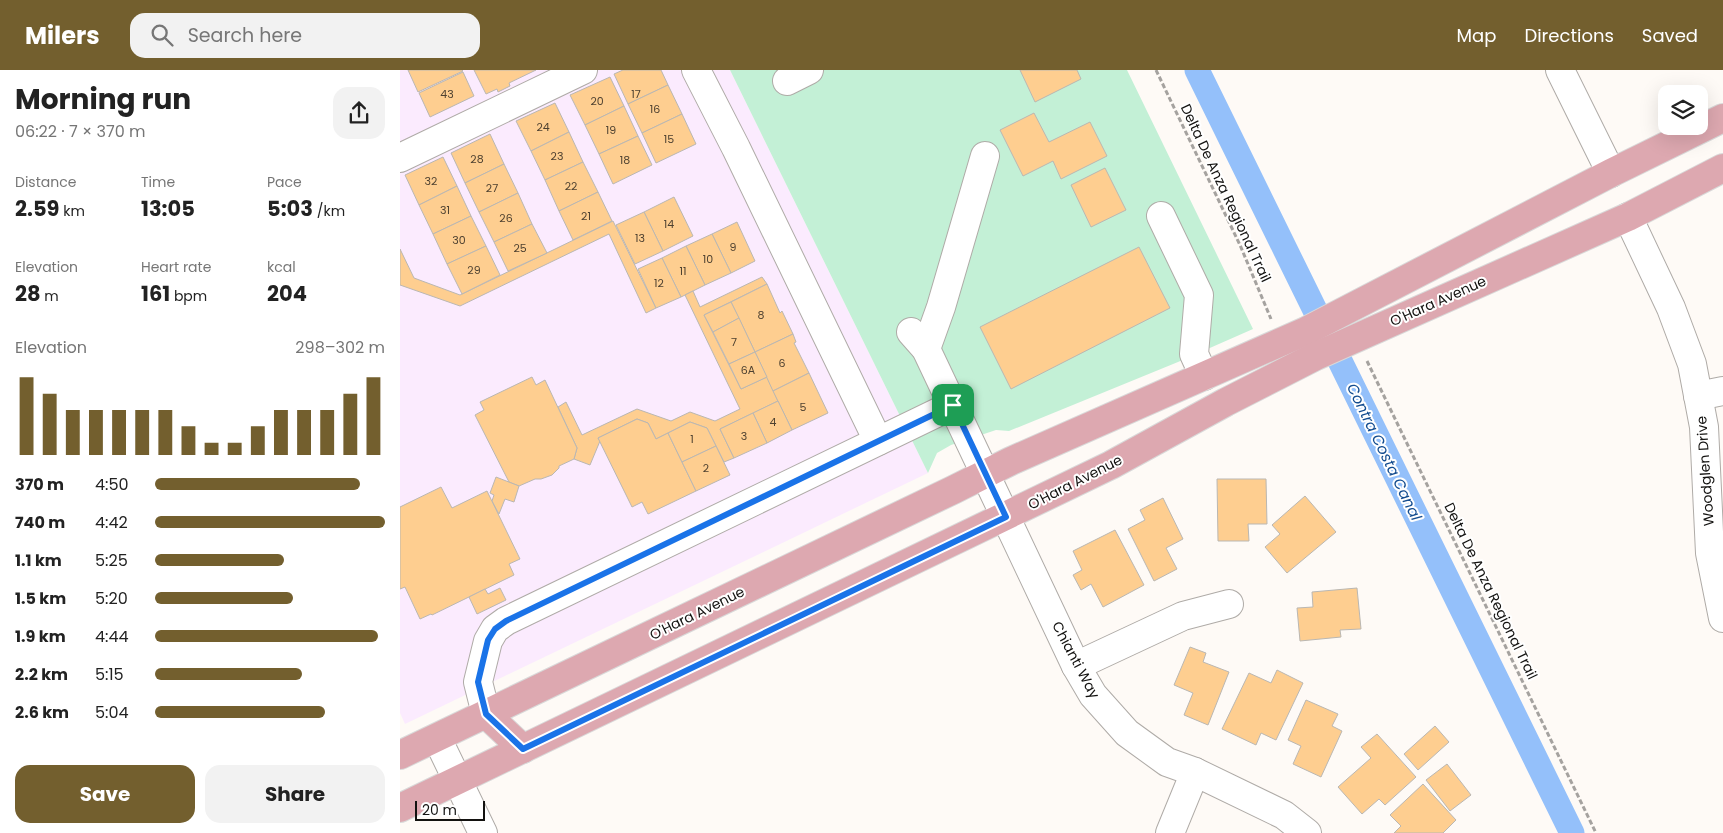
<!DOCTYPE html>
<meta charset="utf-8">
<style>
:root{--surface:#fff;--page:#f2f2f2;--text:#222;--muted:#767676;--accent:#735f2e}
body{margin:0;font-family:Poppins,sans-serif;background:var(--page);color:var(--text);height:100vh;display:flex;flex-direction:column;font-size:19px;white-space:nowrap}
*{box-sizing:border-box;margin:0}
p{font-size:16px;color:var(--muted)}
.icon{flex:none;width:28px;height:28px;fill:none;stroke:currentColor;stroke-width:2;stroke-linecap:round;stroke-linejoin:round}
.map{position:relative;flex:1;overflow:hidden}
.panel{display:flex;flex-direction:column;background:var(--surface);width:400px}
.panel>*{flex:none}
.fabs{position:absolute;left:1258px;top:15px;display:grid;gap:10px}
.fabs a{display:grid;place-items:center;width:50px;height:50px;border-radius:10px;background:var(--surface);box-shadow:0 5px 20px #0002;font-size:25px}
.scale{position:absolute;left:15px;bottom:12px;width:70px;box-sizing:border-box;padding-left:5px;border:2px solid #131210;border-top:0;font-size:14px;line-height:18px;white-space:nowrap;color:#131210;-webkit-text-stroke:4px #fff;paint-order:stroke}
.pin{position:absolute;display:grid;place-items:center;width:42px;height:42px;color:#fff;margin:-21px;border-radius:10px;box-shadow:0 2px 8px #0006}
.round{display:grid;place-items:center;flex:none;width:52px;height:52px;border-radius:15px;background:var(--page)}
.summary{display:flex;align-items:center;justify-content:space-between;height:85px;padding:0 15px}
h1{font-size:28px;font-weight:700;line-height:38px}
.figures{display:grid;grid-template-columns:repeat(3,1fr);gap:8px;height:85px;padding:5px 15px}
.figures div{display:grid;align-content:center}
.figures b{font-size:21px;font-weight:700}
.figures small{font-size:14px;font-weight:400}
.figures p{font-size:14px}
.chart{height:140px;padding:10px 15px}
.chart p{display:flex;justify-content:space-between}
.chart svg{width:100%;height:90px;margin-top:5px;stroke:var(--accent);stroke-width:6}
.primary-button{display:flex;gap:10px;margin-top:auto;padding:10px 15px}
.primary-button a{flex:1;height:58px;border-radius:15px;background:var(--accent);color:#fff;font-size:20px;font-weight:700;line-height:58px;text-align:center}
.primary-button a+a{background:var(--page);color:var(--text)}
ul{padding:0 15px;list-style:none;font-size:16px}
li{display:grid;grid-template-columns:80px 60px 1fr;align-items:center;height:38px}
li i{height:12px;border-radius:6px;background:var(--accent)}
header{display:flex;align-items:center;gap:30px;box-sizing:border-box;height:70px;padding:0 25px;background:var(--accent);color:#fff}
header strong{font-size:24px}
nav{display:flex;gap:28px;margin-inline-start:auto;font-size:18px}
.search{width:350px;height:45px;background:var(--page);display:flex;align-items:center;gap:12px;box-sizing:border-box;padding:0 18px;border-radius:15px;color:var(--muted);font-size:19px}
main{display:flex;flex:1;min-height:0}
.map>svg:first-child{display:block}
.education{fill:#fbebfe}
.green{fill:#c3f0d6}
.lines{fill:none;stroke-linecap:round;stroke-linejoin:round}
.canal{stroke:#94c0fa;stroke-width:25}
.building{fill:#fece90;stroke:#bab7b2}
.minor-casing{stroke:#afaba7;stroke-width:30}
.major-casing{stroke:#d9d9d9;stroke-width:30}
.path{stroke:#a5a29f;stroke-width:3;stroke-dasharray:5 2.5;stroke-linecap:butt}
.minor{stroke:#fff;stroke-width:28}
.major{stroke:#dda8b0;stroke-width:28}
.route-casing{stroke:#fff;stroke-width:10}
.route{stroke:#1a73e8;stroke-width:6}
.labels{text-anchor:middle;stroke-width:4;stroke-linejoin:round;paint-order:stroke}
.number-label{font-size:11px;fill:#4e4130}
.street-label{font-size:14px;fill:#131210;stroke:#fff}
.water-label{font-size:15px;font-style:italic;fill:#134c8f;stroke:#fff}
</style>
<header>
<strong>Milers</strong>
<div class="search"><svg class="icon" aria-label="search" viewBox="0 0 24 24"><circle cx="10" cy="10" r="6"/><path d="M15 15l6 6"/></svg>Search here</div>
<nav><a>Map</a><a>Directions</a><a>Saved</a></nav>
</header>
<main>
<section class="panel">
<div class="summary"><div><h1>Morning run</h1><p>06:22 · 7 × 370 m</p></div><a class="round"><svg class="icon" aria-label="share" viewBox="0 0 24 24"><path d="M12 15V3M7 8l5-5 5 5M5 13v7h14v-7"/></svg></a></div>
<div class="figures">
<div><p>Distance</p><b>2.59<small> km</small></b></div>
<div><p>Time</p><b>13:05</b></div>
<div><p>Pace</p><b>5:03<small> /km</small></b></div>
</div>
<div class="figures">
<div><p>Elevation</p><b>28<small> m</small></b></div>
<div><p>Heart rate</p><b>161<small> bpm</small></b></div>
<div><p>kcal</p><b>204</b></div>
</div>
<div class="chart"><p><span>Elevation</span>298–302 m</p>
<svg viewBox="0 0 160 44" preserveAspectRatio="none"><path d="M5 44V6M15 44V14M25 44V22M35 44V22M45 44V22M55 44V22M65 44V22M75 44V30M85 44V38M95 44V38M105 44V30M115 44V22M125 44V22M135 44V22M145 44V14M155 44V6"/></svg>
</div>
<ul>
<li><b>370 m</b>4:50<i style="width:89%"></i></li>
<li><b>740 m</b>4:42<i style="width:100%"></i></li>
<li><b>1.1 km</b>5:25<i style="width:56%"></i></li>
<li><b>1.5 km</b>5:20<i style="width:60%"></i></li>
<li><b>1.9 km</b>4:44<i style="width:97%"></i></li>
<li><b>2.2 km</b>5:15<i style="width:64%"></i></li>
<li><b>2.6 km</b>5:04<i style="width:74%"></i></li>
</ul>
<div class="primary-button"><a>Save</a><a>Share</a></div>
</section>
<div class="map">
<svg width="1323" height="763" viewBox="0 0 1323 763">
<rect width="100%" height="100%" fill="#fefaf6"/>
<path class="education" d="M0,0H330L528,403L5,654L0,643Z"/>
<path class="green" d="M330,0H727L853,259L778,292L609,361L596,360L551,375L537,383L528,403Z"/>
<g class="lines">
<path class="canal" d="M797,0L1172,763"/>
</g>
<g class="building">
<path d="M8,0H62L63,1L18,22Z"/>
<path d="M74,0H136L109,13L110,16L98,22L97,19L86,24Z"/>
<path d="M223,0H261L268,15L228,34L214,4Z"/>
<path d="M620,0H677L681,9L635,32Z"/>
<path d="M63,2L74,26L30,47L19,23Z"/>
<path d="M210,7L224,36L185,55L170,25Z"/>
<path d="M268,15L282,44L242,63L228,34Z"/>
<path d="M155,33L169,62L131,81L116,51Z"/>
<path d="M224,36L238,66L199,84L185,55Z"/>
<path d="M634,43L649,72L690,52L707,86L661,109L653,91L623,106L600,60Z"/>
<path d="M282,44L296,74L256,93L242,63Z"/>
<path d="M169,62L183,92L145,110L131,81Z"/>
<path d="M90,64L104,94L65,113L51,83Z"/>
<path d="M238,66L252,95L213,114L199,84Z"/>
<path d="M43,87L57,116L19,135L5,105Z"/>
<path d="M183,92L198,122L159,141L145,110Z"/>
<path d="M104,94L118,123L79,142L65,113Z"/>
<path d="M705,98L726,140L691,157L671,115Z"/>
<path d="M57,116L71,146L33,164L19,135Z"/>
<path d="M198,122L212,151L173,170L159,141Z"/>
<path d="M118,123L132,154L94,172L79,142Z"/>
<path d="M274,127L293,166L263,181L244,142Z"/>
<path d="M244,142L263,181L235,194L216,155Z"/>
<path d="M71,146L86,176L47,194L33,164Z"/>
<path d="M213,151L256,238L246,243L209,164L60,236L0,215V179L14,208L60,225Z"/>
<path d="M337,152L355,191L331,203L312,164Z"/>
<path d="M132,154L147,183L108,201L94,172Z"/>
<path d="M312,164L331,203L305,215L286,176Z"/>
<path d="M86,176L100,205L62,224L47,194Z"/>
<path d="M286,176L305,215L281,227L262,188Z"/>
<path d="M739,177L770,238L611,319L580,257Z"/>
<path d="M262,188L281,227L256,238L238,199Z"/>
<path d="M362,207L367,214L304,245L341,319L367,307L378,331L320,359L334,388L324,392L307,358L290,352L256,369L248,353L237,349L198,368L200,371L190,395L174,389L177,378L158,337L166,332L182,365L237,339L271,351L290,342L315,351L340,339L285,225L293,221L300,237Z"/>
<path d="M367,214L380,243L382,241L393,264L355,282L331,232Z"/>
<path d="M331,232L339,248L313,262L304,245Z"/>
<path d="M339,248L355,282L329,294L313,262Z"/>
<path d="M393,264L396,272L394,273L409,303L373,321L355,282Z"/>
<path d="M355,282L367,307L341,319L329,294Z"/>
<path d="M409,303L428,343L392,360L373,321Z"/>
<path d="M132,307L136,315L145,310L177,378L174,389L159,396V398L152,405L141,409H135L119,416L109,412L75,345L84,340L80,332Z"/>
<path d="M378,331L392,360L367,373L353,343Z"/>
<path d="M353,343L367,373L334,388L320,359Z"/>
<path d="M237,349L248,353L256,369L268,363L296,421L248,444L242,432L232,437L198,368Z"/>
<path d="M290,352L307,358L316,376L282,392L268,363Z"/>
<path d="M316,376L330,405L296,421L282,392Z"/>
<path d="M96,407L119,416L114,432L105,429L99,444L92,431L94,425L90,423Z"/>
<path d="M817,409H866L867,454H848L849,471H818Z"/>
<path d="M41,417L52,438L87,421L120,489L109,494L114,505L32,545L31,544L20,549L5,517L0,519V437Z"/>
<path d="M905,426L936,462L887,503L865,477L880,464L872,455Z"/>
<path d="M763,428L783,469L766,478L777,499L754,511L728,459L745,450L740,440Z"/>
<path d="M715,460L744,515L703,537L691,514L681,520L673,505L682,500L673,481Z"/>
<path d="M100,518L106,530L77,544L69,527L85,519L88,524Z"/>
<path d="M957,518L961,559L940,560L941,567L900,571L897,538L913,537L912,522Z"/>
<path d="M790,577L806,583L803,592L829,602L808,655L784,645L793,623L774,615Z"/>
<path d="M877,600L903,613L876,670L861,663L856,675L822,659L849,603L871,613Z"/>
<path d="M906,630L938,644L932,656L942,661L921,707L893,694L901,676L888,670Z"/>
<path d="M1035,656L1049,672L1018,700L1004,684Z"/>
<path d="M977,664L1016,707L985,735L979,729L962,744L938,717L971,688L961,677Z"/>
<path d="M1047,694L1071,725L1050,741L1026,710Z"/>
<path d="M1023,714L1056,750L1043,763H994L1001,756L990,745Z"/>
</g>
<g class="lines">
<defs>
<g id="minor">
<path d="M296,0L336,78L478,371"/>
<path d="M1160,0L1211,103"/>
<path d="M387,11L409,0"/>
<path d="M0,88L183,0"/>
<path d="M761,146L799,225L794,284L804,306"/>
<path d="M1228,147L1271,238L1292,294L1304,357L1310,483L1323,548"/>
<path d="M511,262L526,279L676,596L693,625L727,663L767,692L795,702L884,745L907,763"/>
<path d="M526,279L541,237L585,86"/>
<path d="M1298,326L1323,321"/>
<path d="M676,596L783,546L829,534"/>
<path d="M86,644L78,612L88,571L95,559L106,551L553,335"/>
<path d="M37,668L83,763"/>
<path d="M770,763L795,702"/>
</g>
<g id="major">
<path d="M86,644L123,679"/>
<path d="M0,685L553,420L611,391L906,261L1211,103L1323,48"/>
<path d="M0,738L711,395L826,332L916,286L1228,147L1323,98"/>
</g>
</defs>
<use href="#minor" class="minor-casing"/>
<use href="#major" class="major-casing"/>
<g class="path">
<path d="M756,0L840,175L871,249"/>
<path d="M967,291L1196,763"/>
</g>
<use href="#minor" class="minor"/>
<use href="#major" class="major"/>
</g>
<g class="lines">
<defs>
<path id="route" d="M553,335L606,447L123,679L86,644L78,612L88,570L95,559L106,551Z"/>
</defs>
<use href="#route" class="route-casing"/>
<use href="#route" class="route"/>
</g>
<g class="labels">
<g class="number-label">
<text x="47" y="28">43</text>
<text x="236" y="28">17</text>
<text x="197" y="35">20</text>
<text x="255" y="43">16</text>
<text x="143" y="61">24</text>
<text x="211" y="64">19</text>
<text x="269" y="73">15</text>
<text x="157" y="90">23</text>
<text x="77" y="93">28</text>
<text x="225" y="94">18</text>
<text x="31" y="115">32</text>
<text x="171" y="120">22</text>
<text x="92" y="122">27</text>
<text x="45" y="144">31</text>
<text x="186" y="150">21</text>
<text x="106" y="152">26</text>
<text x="269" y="158">14</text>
<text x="240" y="172">13</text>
<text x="59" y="174">30</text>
<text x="333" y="181">9</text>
<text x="120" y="182">25</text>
<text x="308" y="193">10</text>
<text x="74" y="204">29</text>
<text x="283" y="205">11</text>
<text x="259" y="217">12</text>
<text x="361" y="249">8</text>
<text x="334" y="276">7</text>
<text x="382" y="297">6</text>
<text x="348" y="304">6A</text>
<text x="403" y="341">5</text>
<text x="373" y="356">4</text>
<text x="344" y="370">3</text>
<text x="292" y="373">1</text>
<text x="306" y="402">2</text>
</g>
<g class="street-label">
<text transform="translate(826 123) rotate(65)" y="5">Delta De Anza Regional Trail</text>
<text transform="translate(1038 231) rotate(-24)" y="5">O'Hara Avenue</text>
<text transform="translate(1305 401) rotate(-94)" y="5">Woodglen Drive</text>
<text transform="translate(675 412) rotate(-27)" y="5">O'Hara Avenue</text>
<text transform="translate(1091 521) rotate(64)" y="5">Delta De Anza Regional Trail</text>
<text transform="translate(297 543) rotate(-26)" y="5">O'Hara Avenue</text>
<text transform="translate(676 590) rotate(62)" y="5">Chianti Way</text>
</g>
<g class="water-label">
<text transform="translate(984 382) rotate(64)" y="5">Contra Costa Canal</text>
</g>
</g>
</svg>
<div class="fabs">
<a><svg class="icon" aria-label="layers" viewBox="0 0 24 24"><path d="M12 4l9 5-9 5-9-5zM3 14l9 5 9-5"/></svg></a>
</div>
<div class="scale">20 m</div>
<div class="pin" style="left:553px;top:335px;background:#1e9e55"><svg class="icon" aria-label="arrive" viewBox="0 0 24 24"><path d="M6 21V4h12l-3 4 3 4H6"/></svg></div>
</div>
</main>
